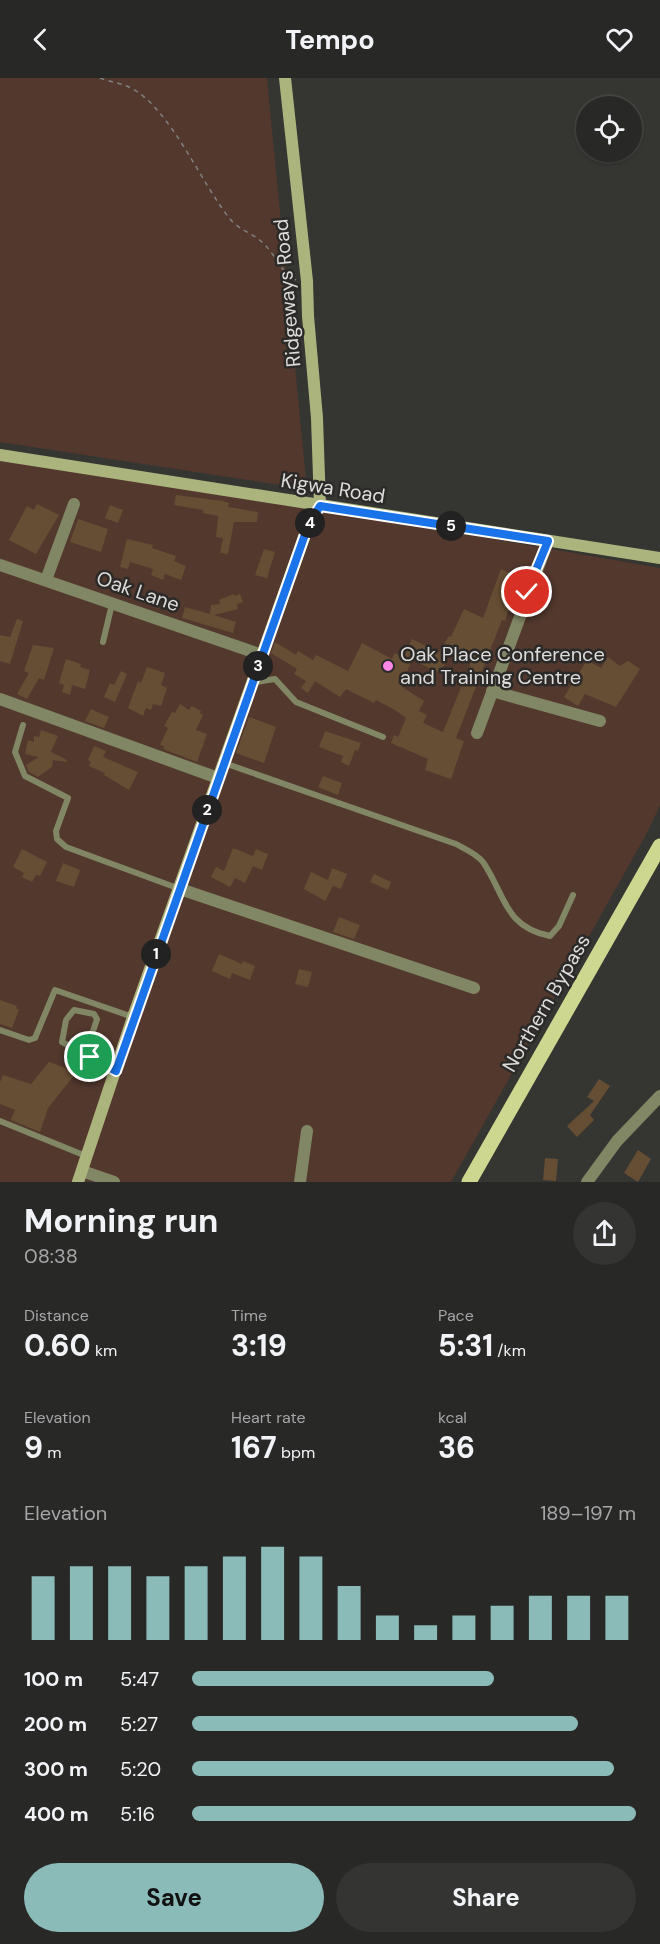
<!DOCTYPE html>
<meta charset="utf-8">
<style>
:root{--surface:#282826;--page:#343432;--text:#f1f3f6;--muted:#a5a6a7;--line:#444443;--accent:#8bbbb9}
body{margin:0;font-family:"DM Sans",sans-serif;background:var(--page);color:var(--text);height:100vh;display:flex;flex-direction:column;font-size:22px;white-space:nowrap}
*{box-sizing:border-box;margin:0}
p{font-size:20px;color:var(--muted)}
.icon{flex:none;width:33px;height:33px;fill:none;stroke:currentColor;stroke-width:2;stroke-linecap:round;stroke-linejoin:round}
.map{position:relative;height:1104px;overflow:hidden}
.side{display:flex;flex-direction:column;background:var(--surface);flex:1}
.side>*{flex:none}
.buttons{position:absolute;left:576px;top:18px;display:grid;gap:12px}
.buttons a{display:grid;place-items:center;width:66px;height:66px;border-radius:50%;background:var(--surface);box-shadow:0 2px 4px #0004,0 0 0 2px var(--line);font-size:30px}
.pin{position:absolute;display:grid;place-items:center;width:51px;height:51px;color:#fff;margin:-26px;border:3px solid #fff;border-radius:50%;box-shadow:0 2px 6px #0007}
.km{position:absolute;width:30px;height:30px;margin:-15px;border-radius:50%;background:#222;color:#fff;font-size:16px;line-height:30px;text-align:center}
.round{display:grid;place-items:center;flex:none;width:63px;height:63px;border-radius:32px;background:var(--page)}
.summary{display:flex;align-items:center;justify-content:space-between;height:102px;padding:0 24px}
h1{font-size:33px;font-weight:700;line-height:45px}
.stats{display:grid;grid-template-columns:repeat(3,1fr);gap:9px;height:102px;padding:6px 24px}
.stats div{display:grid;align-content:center}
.stats b{font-size:30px;font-weight:700}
.stats small{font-size:16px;font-weight:400}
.stats p{font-size:16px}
.chart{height:168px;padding:12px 24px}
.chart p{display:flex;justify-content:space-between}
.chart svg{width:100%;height:108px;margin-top:6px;stroke:var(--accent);stroke-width:6}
.button{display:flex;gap:12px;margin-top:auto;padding:12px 24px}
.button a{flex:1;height:69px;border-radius:36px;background:var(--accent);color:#111;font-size:24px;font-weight:700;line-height:69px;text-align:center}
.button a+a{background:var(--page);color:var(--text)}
ul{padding:0 24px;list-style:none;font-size:20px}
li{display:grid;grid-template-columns:96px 72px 1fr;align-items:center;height:45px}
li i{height:15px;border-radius:8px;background:var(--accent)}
header{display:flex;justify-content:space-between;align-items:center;height:78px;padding:0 24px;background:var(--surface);font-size:27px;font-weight:700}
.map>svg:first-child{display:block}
.green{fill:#52382d}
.building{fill:#664e34;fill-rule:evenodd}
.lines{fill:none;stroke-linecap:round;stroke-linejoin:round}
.path{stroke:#81817e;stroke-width:1.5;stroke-dasharray:4.5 4.5;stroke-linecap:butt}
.lane{stroke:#818664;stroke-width:6}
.street{stroke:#818664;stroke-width:12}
.secondary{stroke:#acb47d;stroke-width:12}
.primary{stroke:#ced78f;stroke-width:15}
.route-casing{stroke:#fff;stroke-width:12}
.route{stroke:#1a73e8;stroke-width:8}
.poi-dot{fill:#fa87e7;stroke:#2b2a28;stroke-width:2}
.labels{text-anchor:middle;stroke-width:5;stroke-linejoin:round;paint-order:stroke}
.street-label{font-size:20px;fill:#dddcda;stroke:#2b2a28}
.poi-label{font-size:20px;fill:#dddcda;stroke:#2b2a28;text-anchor:start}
</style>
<header><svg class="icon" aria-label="back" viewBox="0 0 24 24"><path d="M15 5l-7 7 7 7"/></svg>Tempo<svg class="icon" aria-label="heart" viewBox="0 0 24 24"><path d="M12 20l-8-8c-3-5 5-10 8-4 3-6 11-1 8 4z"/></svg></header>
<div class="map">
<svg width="660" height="1104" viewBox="0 0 660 1104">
<rect width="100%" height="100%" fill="#353532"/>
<g class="green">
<path d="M0,0H267L307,411L0,364Z"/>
<path d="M0,375L660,490V727L647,755L451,1104H0Z"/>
</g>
<g class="building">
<path d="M176,417L223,423L229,425L228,429L258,434L257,444H234L228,476L220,475L223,460L216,459L218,438L203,435V432L174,427Z"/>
<path d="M37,426L59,437L36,476L9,462L27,428L34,432Z"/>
<path d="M110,427L123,432L118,445L105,440Z"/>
<path d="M78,441L108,451L101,474L70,464Z"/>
<path d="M127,461L153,467L152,470L176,478L174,483L186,488L181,502L165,496L163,502L151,497L153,491L130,484L128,491L120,489Z"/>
<path d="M264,471L275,474L267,500L255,497Z"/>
<path d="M501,491L519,499L507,525L510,526L505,543L502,542L456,660L464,663L451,701L425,692L428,681L391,665L394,657L398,659L406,640L395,632L376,622L374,625L346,611L340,619L315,603L308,615L301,610L306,603L294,596L297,591L271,575L275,564L296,577L298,573L313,582L316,577L348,593L362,565L392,581L395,575L403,580L412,561L439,574L449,558L451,559L464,531L483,540ZM453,570L472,582L443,654L423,645L427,637L419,633L424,623L401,608L412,582L440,595Z"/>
<path d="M234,516V518L240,516L243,524L237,526L238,531L214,537L236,544L233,555L182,540L185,529L210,536L211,527L220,526L219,522Z"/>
<path d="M17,541L23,543L10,586L0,583V557L10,559Z"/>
<path d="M33,567L54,570L44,602L39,600L27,621L17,616L29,595L24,593Z"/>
<path d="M608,579L620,588L628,583L640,591L616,629L585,616L578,628L564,619L587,582L601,590Z"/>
<path d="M66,581L81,586L80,589L90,592L85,611L72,607L70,617L62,614L64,607L59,605Z"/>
<path d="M147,589L165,595L161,607L167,610L161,628L153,626L151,632L146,630L143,638L128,630L138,603L141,605Z"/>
<path d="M121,593L127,596L115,624L104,619L110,605L114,607Z"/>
<path d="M180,626L189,632L192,628L201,633L200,635L203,637L196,652L207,656L197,684L163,671L164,668L160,667L168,650L164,648L172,634L175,635Z"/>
<path d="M91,631L109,639L104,650L85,643Z"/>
<path d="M249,639L276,649L264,685L236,675Z"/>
<path d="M41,652L58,658L51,674L67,682L66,684L53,682L52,689L38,699L29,694L26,687L39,679L25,676L28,662L34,664V658L39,659Z"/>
<path d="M325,653L361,665L358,673L355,672L349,688L341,684L343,678L319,669Z"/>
<path d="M94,668L106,673L103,679L138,694L129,712L104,697L105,695L89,688L91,684L88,682Z"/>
<path d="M323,698L342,705L338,717L318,709Z"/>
<path d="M233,770L253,778L256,771L268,776L262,792L253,788L245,805L235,800L230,809L211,799L216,789L224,793Z"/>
<path d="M22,771L47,784L40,798L36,797L32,804L22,799L24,795L13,789Z"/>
<path d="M63,785L80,792L74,809L56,803Z"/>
<path d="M332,790L347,796L341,811L333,808L325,823L304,811L311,794L328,802Z"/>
<path d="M374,796L391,804L388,812L370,804Z"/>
<path d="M339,839L360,847L354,861L333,854Z"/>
<path d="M219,876L242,886L243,883L255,888L250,902L232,895L230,901L212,893Z"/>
<path d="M299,891L312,894L308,909L295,906Z"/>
<path d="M0,922L17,928L16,930L19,932L12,950L0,946Z"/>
<path d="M49,984L77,994L48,1030L40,1054L11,1042L15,1032L0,1026V1004L3,997L31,1006Z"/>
<path d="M599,1001L610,1008L590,1037L594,1042L577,1059L567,1048L594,1023L587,1019Z"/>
<path d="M638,1072L651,1081L638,1104L624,1095Z"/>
<path d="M545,1080L558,1081L556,1103L543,1102Z"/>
</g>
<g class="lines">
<path class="path" d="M100,0C110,4 121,5 131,10C170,30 201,105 230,141C240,153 253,155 263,165C276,177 280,194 296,202"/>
<g class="lane">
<path d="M103,564L112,526"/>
<path d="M256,601V604L275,601L296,624L383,659"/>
<path d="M23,647L15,674L25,698L68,720L56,753L57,761L66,769L180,811"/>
<path d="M224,685L456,766C465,771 477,776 483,784C505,816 504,849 550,858L559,848L573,817"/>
<path d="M0,952L29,962L35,960L55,912L133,939"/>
<path d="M86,975L97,941L94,936L74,932L66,942L62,964L116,993"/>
<path d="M0,1043L86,1078"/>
</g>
<g class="street">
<path d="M0,487L262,577"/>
<path d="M46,502L74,426"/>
<path d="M492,613L600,643"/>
<path d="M0,621L218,700"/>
<path d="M477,655L548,463"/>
<path d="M180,811L474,910"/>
<path d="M82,1093L114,1104"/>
<path d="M300,1104L307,1053"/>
<path d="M587,1104L617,1063L660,1018"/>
</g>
<g class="secondary">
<path d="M0,377L660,480"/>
<path d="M78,1104L133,939L308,448L320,428L317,340L308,238L307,203L285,0"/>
</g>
<path class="primary" d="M469,1104L660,768"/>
</g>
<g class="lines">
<defs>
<path id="route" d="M90,979L116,993L308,448L320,428L548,463L527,514"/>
</defs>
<use href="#route" class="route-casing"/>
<use href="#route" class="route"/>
</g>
<circle class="poi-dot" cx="388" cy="588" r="6"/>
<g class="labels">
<g class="street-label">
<text transform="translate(287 215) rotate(-95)" y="7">Ridgeways Road</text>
<text transform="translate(333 410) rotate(9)" y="7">Kigwa Road</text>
<text transform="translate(138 513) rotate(19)" y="7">Oak Lane</text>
<text transform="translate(546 925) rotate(-60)" y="7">Northern Bypass</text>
</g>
<g class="poi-label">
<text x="400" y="583">Oak Place Conference<tspan x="400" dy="23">and Training Centre</tspan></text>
</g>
</g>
</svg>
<div class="buttons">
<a><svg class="icon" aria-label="locate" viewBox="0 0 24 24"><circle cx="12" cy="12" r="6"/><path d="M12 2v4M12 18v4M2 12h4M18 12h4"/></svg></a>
</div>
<div class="pin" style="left:90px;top:979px;background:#1e9e55"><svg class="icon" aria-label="arrive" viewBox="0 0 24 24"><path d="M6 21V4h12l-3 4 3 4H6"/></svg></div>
<div class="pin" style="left:527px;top:514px;background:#d93025"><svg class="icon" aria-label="check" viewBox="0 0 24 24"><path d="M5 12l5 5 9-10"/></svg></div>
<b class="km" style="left:156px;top:876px">1</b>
<b class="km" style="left:207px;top:732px">2</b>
<b class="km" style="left:258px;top:588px">3</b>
<b class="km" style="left:310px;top:445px">4</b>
<b class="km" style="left:451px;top:448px">5</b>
</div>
<section class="side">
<div class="summary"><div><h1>Morning run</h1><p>08:38</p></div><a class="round"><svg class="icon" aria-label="share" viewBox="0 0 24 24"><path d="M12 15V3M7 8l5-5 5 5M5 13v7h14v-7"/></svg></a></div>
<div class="stats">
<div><p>Distance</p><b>0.60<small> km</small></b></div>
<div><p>Time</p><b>3:19</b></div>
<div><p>Pace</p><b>5:31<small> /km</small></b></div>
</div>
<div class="stats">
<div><p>Elevation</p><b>9<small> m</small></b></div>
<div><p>Heart rate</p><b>167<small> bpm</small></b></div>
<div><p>kcal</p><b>36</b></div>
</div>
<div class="chart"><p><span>Elevation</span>189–197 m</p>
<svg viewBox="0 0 160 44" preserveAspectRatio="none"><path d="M5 44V18M15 44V14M25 44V14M35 44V18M45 44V14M55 44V10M65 44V6M75 44V10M85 44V22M95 44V34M105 44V38M115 44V34M125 44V30M135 44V26M145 44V26M155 44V26"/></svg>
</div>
<ul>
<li><b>100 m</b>5:47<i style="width:68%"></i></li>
<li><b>200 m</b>5:27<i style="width:87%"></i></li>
<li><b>300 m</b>5:20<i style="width:95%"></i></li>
<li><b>400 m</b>5:16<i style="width:100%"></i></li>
</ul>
<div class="button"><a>Save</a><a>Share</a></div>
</section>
